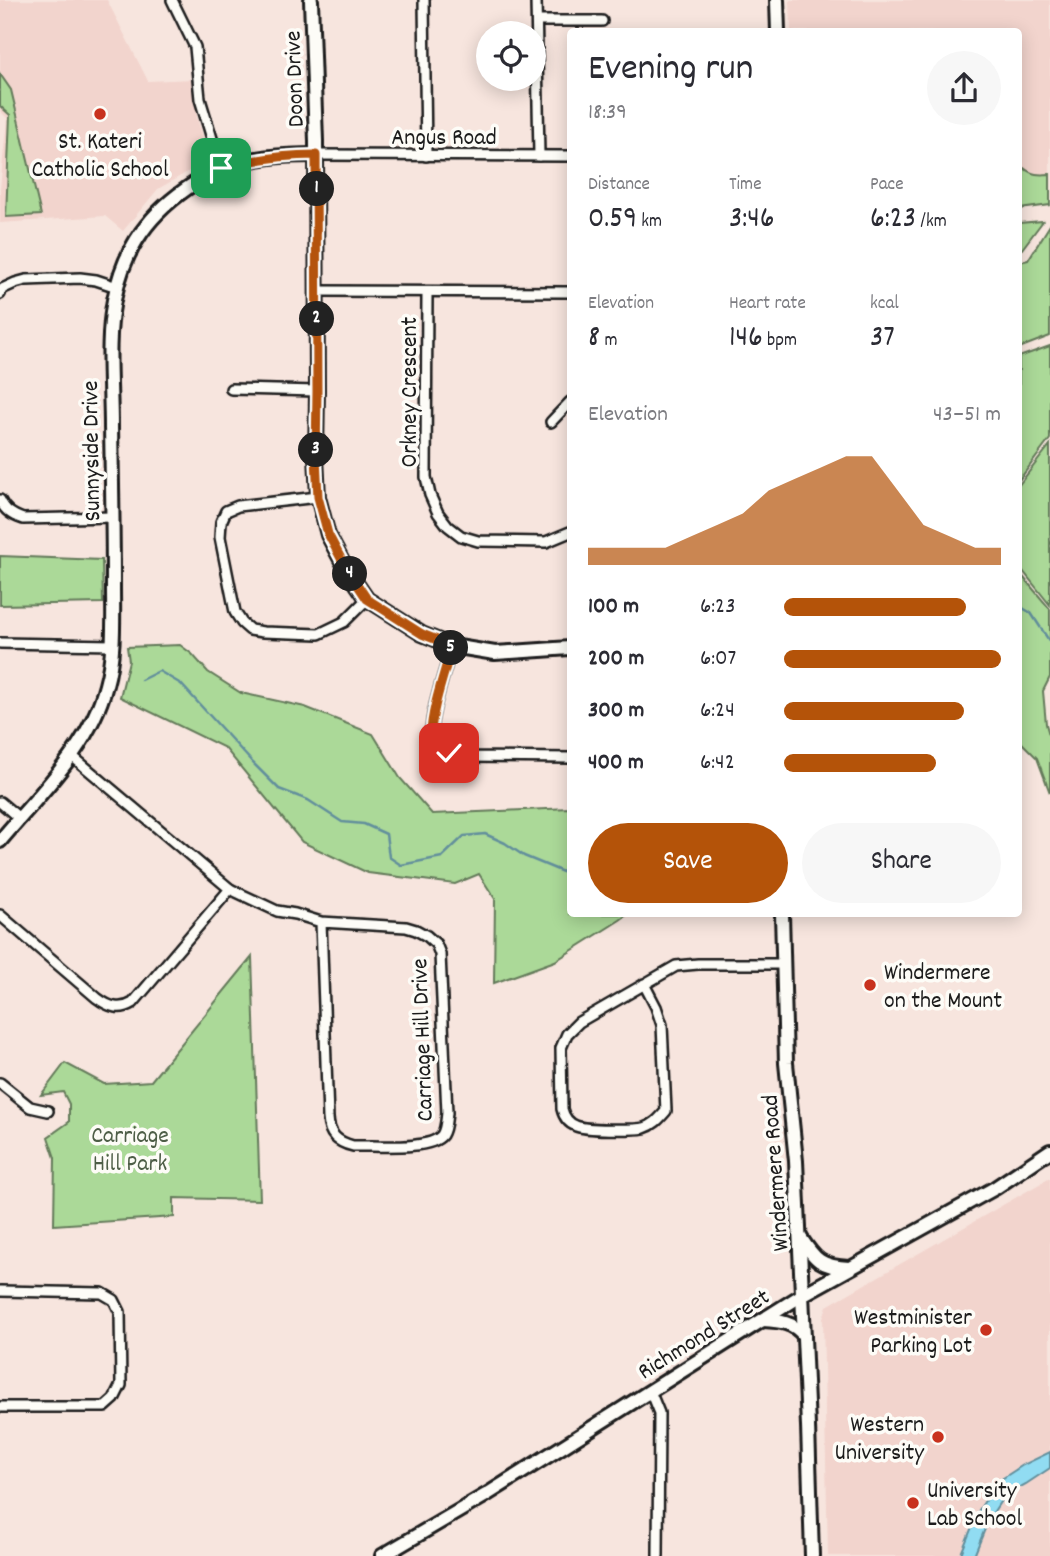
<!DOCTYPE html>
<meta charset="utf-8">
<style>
:root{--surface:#fff;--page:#f7f7f7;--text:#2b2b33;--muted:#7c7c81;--accent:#b45309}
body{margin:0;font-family:Dekko,sans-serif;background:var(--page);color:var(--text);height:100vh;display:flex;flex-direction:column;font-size:26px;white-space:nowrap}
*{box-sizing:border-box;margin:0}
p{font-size:23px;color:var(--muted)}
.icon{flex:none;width:38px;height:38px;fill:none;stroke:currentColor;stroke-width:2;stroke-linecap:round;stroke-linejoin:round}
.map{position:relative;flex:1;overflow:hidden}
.sheet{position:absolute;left:567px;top:28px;width:455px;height:889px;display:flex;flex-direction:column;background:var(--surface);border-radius:7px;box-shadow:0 4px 18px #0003}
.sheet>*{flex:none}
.buttons{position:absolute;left:476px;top:21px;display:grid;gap:14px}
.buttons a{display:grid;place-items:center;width:70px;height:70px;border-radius:50%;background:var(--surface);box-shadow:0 4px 18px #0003;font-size:35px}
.pin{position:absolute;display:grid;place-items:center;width:60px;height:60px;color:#fff;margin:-30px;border-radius:14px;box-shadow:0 4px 10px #0006}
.km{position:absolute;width:35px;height:35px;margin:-18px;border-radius:50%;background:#222;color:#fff;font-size:19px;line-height:35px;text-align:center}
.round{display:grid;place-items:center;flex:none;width:74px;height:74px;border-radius:37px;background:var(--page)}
.head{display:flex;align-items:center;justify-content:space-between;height:119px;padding:0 21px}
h1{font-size:38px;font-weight:600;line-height:52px}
.figures{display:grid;grid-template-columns:repeat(3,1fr);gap:10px;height:119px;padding:7px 21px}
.figures div{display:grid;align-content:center}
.figures b{font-size:30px;font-weight:600}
.figures small{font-size:19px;font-weight:400}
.figures p{font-size:19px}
.chart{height:196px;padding:14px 21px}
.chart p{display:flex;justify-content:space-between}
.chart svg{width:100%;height:126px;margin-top:7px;fill:var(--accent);opacity:.7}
.button{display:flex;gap:14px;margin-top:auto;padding:14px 21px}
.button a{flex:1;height:80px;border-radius:42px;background:var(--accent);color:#fff;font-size:28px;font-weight:600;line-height:80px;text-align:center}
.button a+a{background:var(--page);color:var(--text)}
ul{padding:0 21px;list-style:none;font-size:23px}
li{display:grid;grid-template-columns:112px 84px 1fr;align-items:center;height:52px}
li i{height:18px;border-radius:9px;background:var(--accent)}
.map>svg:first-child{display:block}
.built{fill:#f2d4cd}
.green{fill:#abd998;stroke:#647a5a;stroke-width:2}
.water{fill:#91dcf2;stroke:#628f9c;stroke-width:2}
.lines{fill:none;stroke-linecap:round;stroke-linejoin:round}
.stream{stroke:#628f9c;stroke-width:2.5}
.street-casing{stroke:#1c1c1c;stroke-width:14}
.secondary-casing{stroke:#1c1c1c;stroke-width:18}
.street{stroke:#fdfcf7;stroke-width:9}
.secondary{stroke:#fdfcf7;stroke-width:12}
.route-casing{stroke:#fff;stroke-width:14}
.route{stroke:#b45309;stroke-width:9}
.poi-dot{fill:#c8321e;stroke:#fdfcf7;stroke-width:2.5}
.labels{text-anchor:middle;stroke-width:7;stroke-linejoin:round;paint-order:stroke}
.street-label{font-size:24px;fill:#1c1c1c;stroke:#fdfcf7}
.poi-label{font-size:24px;fill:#1c1c1c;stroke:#fdfcf7;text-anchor:start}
.park-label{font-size:24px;fill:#4e5e47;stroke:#fdfcf7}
</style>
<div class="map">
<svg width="1050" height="1556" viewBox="0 0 1050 1556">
<rect width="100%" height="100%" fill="#f7e5de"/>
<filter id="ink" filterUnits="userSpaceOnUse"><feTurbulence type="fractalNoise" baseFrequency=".0143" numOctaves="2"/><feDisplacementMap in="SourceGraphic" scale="14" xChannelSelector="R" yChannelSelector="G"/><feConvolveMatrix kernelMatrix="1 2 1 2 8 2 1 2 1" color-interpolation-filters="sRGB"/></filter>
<g filter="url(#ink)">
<g class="built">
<path d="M0,0H107L148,81L193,79L197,118L210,159L158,189L123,231L105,216L0,223V189L7,118L0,111Z"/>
<path d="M790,0H1050V178L1019,180L1018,32L791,31Z"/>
<path d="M1050,1178V1556H828L823,1318L827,1306Z"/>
</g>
<g class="green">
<path d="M0,74L11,90L41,215L6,217L10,115L0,106Z"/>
<path d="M1024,168C1032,175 1039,175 1050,174V205L1019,209V169Z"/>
<path d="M1043,221L1022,249L1019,250V223Z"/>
<path d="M1050,225V336L1019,348V262L1028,260Z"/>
<path d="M1050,346V439L1019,480V357Z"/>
<path d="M1050,445V605L1019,566L1018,486Z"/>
<path d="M0,556L102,560L103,603L0,605Z"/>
<path d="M1018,571L1050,609V677L1043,691L1046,724L1050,738V793L1037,758L1019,740Z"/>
<path d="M180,645L192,654L208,672L241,693L305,707L373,734L400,778L432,814L570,808V914H628L620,920L555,961L494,983L495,899L479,874L455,884L368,873L302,842L225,748L120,697L129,661L127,647Z"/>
<path d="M252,957L260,1200L174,1198V1217L54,1225L55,1158L48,1137L69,1122V1104L63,1092L41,1095L65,1063L104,1084L151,1081Z"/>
</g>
<path class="water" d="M1050,1452V1468L1026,1484L1004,1496L989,1519L974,1556H960L979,1510L997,1482L1023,1465Z"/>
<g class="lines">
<g class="stream">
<path d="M1018,607H1021L1031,613L1050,642"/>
<path d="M141,680L159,671L181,684L253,763L279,789L308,800L342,822L364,824L386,834L389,857L401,865L442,857L464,836L485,834L505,843L524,856L570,875"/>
</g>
<defs>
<g id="street">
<path d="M172,0L195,47L200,99L221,168"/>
<path d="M424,0L426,156"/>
<path d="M536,0L539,156"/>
<path d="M537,21H602"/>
<path d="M316,155L570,156"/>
<path d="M318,291L570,292"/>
<path d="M427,292L426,477L430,495L438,513L448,526L461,536L478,541L546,542L570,532"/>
<path d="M0,294L2,289L15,283L26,280L80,278L96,280L117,287"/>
<path d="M231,389L317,391"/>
<path d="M551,422L570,402"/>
<path d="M318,497L238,506L226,511L221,522L220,537L235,612L242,623L250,630L263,632L319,634L344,622L367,599"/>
<path d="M0,500C5,511 12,515 23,519L113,517"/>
<path d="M0,643L113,645"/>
<path d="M452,646C447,665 427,722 432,738C436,751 454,754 465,757L570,758"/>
<path d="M72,756L230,889L277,911L295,914L321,922L406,927L416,930L427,936L436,944L440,954L447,1113C446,1120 446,1129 442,1135C430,1151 373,1145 353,1146C337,1142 329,1135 328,1118L321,922"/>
<path d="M0,802L19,818"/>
<path d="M0,915L97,998C109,1007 120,1011 133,1003L230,889"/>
<path d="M644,984L656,1007L662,1025L666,1111C659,1119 654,1125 644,1128C634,1130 585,1130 576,1126C568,1123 564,1117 562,1109L561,1048L567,1034L579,1022L676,966L698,964H784"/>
<path d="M0,1083L30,1107L48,1111"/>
<path d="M0,1291L102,1293L114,1300L120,1312L121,1385L114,1399L105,1407H0"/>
<path d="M650,1391L659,1413L658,1556"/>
</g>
<g id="secondary">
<path d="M311,0L316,141L317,391L316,457L318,497L328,535L345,567L367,599L422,634L452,646L495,653L570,648"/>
<path d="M777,0L778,32"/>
<path d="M0,841C40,793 90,747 106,685C115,653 113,618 113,585C113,532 112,480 111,427C111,385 106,341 114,300C124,247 150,212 195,183C202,178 210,172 218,169C250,157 283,155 316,155"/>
<path d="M782,914L786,1063L796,1161L808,1426L812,1556"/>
<path d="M800,1237C815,1260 821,1267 849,1268"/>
<path d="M763,1320C780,1321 794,1322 804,1336"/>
<path d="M382,1556L486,1495L802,1295L995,1188L1050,1151"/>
</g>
</defs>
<use href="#street" class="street-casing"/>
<use href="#secondary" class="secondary-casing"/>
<use href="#street" class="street"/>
<use href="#secondary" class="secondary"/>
</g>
</g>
<g class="lines" filter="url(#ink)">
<defs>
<path id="route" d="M221,168C254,159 282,155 316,155L317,391L316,457L318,497L328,534L345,566L367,599L422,634L452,646C447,665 427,722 432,739C434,746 442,749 449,753"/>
</defs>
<use href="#route" class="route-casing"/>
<use href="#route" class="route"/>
</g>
<g class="poi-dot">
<circle cx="100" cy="114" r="7"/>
<circle cx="870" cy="985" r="7"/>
<circle cx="986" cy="1330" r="7"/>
<circle cx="938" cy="1437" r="7"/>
<circle cx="913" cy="1503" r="7"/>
</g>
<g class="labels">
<g class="street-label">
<text transform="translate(293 79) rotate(-92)" y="8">Doon Drive</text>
<text x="444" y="144">Angus Road</text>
<text transform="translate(408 392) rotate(-90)" y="8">Orkney Crescent</text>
<text transform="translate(90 451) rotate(-91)" y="8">Sunnyside Drive</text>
<text transform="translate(421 1040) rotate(-92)" y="8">Carriage Hill Drive</text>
<text transform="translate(774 1173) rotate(-94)" y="8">Windermere Road</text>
<text transform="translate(703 1333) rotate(-32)" y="8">Richmond Street</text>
</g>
<g class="poi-label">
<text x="100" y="148" text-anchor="middle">St. Kateri<tspan x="100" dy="28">Catholic School</tspan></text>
<text x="884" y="979">Windermere<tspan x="884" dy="28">on the Mount</tspan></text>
<text x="972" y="1324" text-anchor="end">Westminister<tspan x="972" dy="28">Parking Lot</tspan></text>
<text x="924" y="1431" text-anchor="end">Western<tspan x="924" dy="28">University</tspan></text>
<text x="927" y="1497">University<tspan x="927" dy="28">Lab School</tspan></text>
</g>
<g class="park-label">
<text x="130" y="1142">Carriage<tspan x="130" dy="28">Hill Park</tspan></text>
</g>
</g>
</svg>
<div class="buttons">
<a><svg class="icon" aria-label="locate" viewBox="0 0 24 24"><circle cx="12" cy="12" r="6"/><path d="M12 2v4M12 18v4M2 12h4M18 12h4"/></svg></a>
</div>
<div class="pin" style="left:221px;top:168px;background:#1e9e55"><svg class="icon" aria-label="arrive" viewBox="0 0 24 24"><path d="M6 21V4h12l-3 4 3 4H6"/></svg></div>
<div class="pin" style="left:449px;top:753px;background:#d93025"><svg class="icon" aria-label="check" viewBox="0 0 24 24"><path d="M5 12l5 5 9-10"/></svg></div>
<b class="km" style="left:317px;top:189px">1</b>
<b class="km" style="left:317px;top:319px">2</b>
<b class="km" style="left:316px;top:450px">3</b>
<b class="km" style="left:350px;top:574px">4</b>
<b class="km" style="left:451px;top:648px">5</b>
<section class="sheet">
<div class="head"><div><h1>Evening run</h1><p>18:39</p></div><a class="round"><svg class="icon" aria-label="share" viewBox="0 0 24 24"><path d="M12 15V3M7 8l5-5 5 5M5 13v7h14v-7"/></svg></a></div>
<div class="figures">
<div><p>Distance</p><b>0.59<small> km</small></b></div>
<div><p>Time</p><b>3:46</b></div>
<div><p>Pace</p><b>6:23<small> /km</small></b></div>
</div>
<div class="figures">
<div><p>Elevation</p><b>8<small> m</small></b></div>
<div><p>Heart rate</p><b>146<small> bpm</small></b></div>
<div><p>kcal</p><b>37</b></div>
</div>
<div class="chart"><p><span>Elevation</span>43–51 m</p>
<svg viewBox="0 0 160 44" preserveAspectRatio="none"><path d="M0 44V38L10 38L20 38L30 38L40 34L50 30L60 26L70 18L80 14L90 10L100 6L110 6L120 18L130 30L140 34L150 38L160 38V44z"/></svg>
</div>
<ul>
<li><b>100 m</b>6:23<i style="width:84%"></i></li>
<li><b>200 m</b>6:07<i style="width:100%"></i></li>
<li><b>300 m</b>6:24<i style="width:83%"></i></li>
<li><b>400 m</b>6:42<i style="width:70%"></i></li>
</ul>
<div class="button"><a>Save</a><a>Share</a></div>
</section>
</div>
